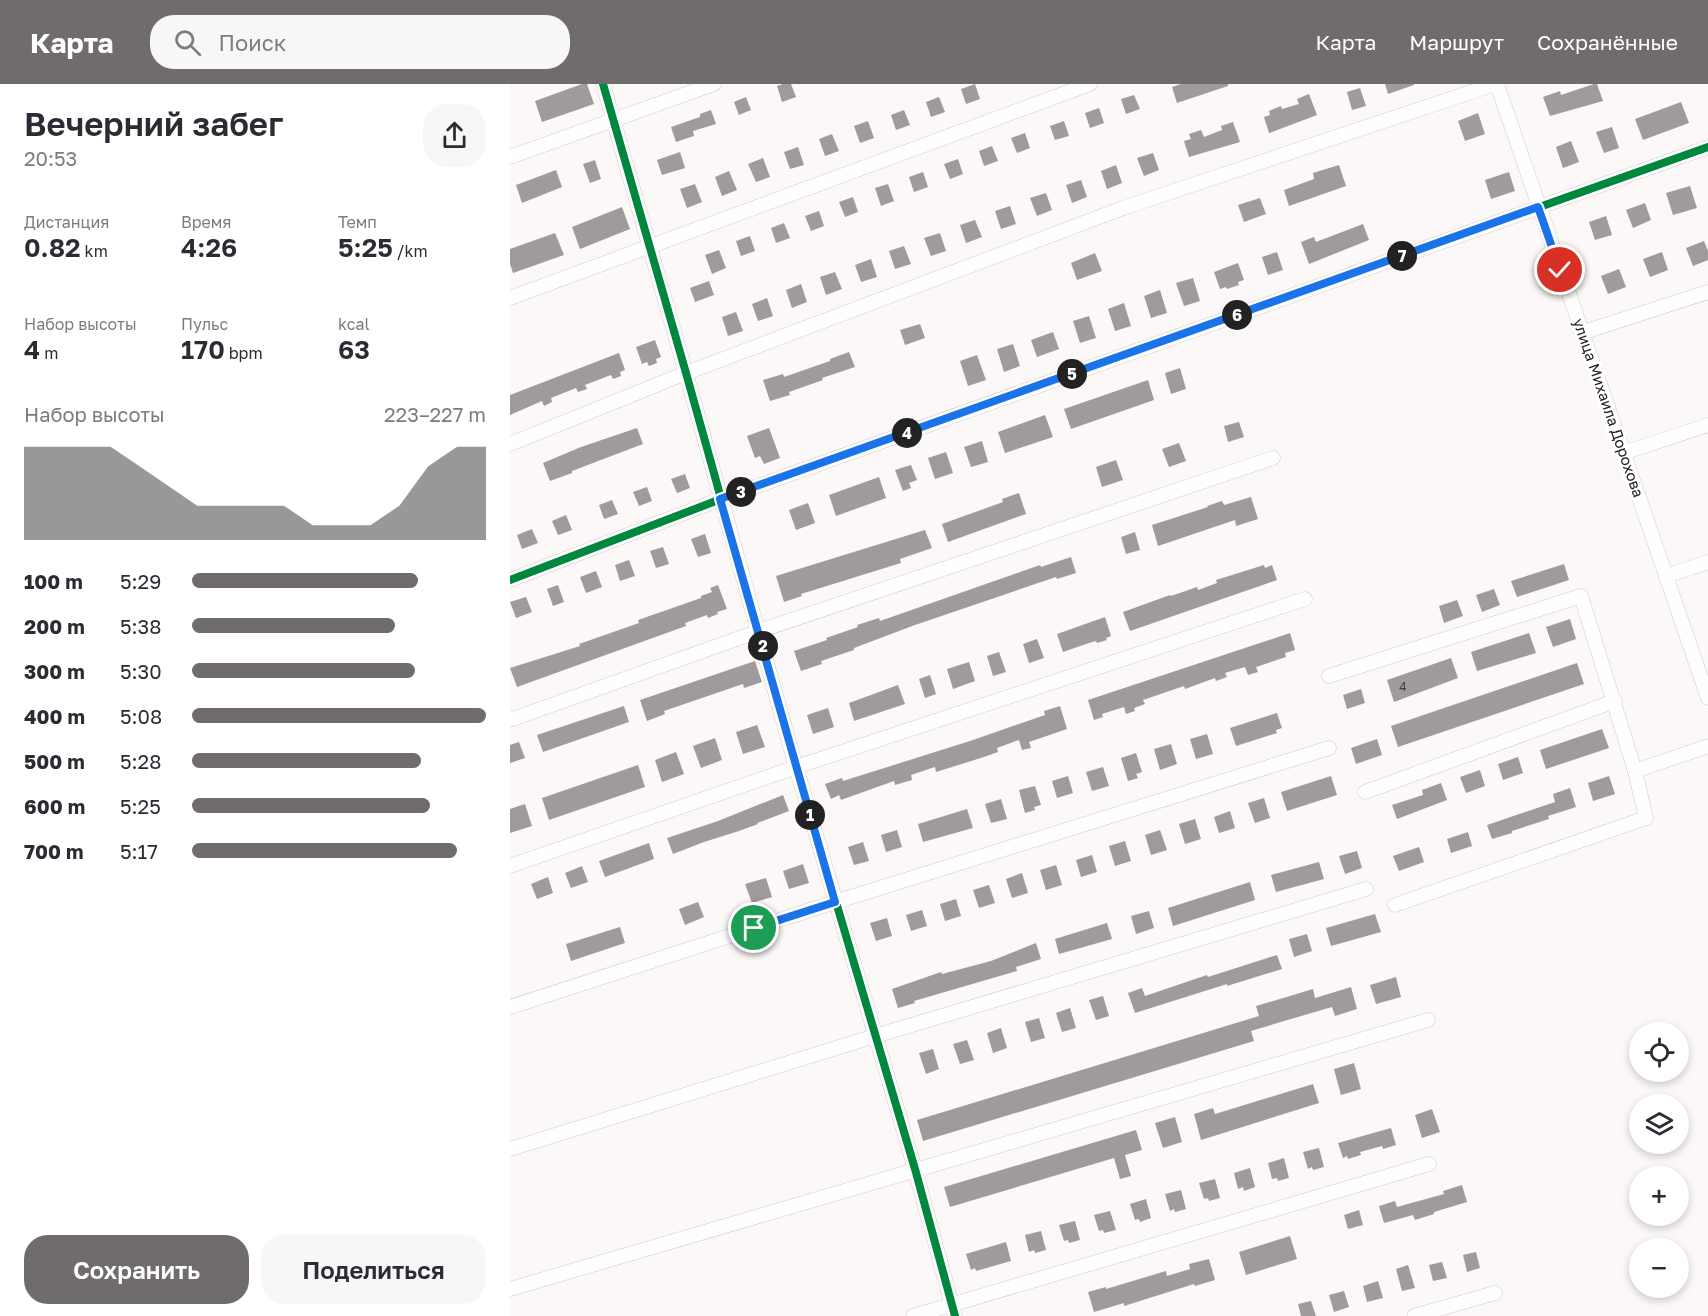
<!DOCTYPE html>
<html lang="ru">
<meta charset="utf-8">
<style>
:root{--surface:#fff;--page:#f7f7f7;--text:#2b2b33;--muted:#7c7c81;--accent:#706c6c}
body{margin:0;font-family:"Golos Text",sans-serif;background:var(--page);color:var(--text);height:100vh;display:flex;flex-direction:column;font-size:22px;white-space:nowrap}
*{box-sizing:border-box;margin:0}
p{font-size:20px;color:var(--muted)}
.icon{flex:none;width:33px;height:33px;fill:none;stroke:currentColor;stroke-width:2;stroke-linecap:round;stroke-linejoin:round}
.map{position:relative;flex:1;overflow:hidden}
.panel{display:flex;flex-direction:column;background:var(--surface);width:510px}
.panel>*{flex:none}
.controls{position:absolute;left:1119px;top:938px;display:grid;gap:12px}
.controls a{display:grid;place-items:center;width:60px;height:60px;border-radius:50%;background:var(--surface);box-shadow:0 3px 9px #0003;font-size:30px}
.pin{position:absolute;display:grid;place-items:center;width:51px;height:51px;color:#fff;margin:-26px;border:3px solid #fff;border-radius:50%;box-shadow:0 2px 6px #0007}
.km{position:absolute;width:30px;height:30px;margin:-15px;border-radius:50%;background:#222;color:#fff;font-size:16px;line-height:30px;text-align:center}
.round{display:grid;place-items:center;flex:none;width:63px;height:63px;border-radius:24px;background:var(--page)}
.overview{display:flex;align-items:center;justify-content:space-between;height:102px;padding:0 24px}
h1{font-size:33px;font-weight:600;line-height:45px}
.metrics{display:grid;grid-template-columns:repeat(3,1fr);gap:9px;height:102px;padding:6px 24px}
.metrics div{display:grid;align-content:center}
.metrics b{font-size:26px;font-weight:600}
.metrics small{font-size:16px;font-weight:400}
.metrics p{font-size:16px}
.chart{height:168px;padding:12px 24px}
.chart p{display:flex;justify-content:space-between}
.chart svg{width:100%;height:108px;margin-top:6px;fill:var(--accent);opacity:.7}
.action{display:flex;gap:12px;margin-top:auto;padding:12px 24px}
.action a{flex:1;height:69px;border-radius:24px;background:var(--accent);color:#fff;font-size:24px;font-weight:600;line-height:69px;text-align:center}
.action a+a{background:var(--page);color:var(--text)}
ul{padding:0 24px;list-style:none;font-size:20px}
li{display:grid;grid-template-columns:96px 72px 1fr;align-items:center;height:45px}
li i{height:15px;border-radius:8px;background:var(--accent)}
header{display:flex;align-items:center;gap:36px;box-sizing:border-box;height:84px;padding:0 30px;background:var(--accent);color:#fff}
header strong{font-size:28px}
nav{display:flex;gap:33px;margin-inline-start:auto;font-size:21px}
.search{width:420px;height:54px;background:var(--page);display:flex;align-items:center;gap:15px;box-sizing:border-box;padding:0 21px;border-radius:24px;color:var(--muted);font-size:22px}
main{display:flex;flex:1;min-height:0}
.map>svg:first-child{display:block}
.building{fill:#9f9b9c}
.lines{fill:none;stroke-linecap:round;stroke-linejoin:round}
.street-casing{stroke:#cfcbcb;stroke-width:15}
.street{stroke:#fffefe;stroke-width:14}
.cycleway-casing{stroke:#fff;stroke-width:11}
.cycleway{stroke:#00873e;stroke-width:8}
.route-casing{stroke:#fff;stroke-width:12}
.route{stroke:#1a73e8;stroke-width:8}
.labels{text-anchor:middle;stroke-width:6;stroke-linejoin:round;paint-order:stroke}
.number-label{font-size:12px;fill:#44403f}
.street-label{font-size:15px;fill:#252120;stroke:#fff}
</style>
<header>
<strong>Карта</strong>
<div class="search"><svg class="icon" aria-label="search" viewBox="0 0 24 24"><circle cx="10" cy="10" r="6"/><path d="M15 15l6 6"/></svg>Поиск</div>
<nav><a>Карта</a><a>Маршрут</a><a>Сохранённые</a></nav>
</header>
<main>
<section class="panel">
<div class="overview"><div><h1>Вечерний забег</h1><p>20:53</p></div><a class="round"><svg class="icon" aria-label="share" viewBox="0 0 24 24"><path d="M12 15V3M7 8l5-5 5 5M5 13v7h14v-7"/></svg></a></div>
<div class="metrics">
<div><p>Дистанция</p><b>0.82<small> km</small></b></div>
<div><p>Время</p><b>4:26</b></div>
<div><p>Темп</p><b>5:25<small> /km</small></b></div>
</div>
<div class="metrics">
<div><p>Набор высоты</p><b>4<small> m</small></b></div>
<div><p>Пульс</p><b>170<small> bpm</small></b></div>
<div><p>kcal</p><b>63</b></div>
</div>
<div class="chart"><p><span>Набор высоты</span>223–227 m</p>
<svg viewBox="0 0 160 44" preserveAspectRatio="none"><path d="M0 44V6L10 6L20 6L30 6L40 14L50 22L60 30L70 30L80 30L90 30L100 38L110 38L120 38L130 30L140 14L150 6L160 6V44z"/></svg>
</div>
<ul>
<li><b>100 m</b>5:29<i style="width:77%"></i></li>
<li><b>200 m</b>5:38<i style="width:69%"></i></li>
<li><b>300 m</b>5:30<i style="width:76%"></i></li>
<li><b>400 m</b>5:08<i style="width:100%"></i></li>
<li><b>500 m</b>5:28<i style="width:78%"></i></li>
<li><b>600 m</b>5:25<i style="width:81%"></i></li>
<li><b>700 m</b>5:17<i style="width:90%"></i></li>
</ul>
<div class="action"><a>Сохранить</a><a>Поделиться</a></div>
</section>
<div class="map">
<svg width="1198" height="1232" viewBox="0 0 1198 1232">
<rect width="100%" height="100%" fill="#fcf8f8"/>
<g class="building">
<path d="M72,0H77L84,20L32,38L25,17Z"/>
<path d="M273,0H281L286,13L272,18L267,2Z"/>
<path d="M465,0L470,15L456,20L451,5Z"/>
<path d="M671,0H718V2L667,19L662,3Z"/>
<path d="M875,0H904V1L878,10Z"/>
<path d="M1084,0H1087L1093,17L1040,32L1033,13L1050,7L1051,11Z"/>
<path d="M850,4L856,22L842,26L837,8Z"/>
<path d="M799,10L807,31L759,49L754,33L760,31L759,27L771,22L772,25L789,20L787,15Z"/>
<path d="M624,11L630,25L616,30L611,15Z"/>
<path d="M236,13L241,26L229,31L224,18Z"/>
<path d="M429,13L435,28L421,33L416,18Z"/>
<path d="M1171,18L1179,39L1133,56L1125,35Z"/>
<path d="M589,24L594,39L580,44L575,29Z"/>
<path d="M201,26L206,40L183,47L184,52L166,58L161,43L190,33V30Z"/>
<path d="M394,26L400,41L386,46L381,31Z"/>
<path d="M968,29L975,50L955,57L948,37Z"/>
<path d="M358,37L364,54L350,59L344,42Z"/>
<path d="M554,37L559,52L545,56L540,42Z"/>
<path d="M723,38L730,58L679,73L674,57L681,55L679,50L691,46L694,53L712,46L711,42Z"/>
<path d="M1102,43L1109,64L1094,69L1086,48Z"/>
<path d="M515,49L520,64L507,69L501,54Z"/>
<path d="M322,50L329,67L315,72L309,55Z"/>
<path d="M1061,57L1069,78L1053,84L1046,63Z"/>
<path d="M482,62L488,77L474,82L469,67Z"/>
<path d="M288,63L294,81L280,85L274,68Z"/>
<path d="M170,68L175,84L152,91L147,76Z"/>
<path d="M643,69L649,86L634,92L627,74Z"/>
<path d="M253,74L260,93L246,98L238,80Z"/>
<path d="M448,75L453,90L440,95L434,80Z"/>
<path d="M85,76L91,95L80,99L73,80Z"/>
<path d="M606,81L612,99L597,105L591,87Z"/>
<path d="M829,81L836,102L779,122L774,106L804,95L803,89Z"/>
<path d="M46,86L52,103L12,119L6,101Z"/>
<path d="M219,87L227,106L212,112L205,93Z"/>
<path d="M413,88L418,103L404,108L399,93Z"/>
<path d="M999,88L1005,107L981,115L975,96Z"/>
<path d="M571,96L577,113L562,119L556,101Z"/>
<path d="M185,100L192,118L177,124L170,105Z"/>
<path d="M378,100L384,117L371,122L365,104Z"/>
<path d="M1180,102L1187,124L1163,131L1156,109Z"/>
<path d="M536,109L542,126L527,132L520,114Z"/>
<path d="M343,113L348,128L335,133L329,118Z"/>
<path d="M750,114L756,130L734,138L728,121Z"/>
<path d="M1135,119L1141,136L1123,144L1116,126Z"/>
<path d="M500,122L506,140L491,145L485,127Z"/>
<path d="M112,123L120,145L70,165L62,143Z"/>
<path d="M309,127L314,142L301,147L295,132Z"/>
<path d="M1096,132L1102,151L1085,156L1079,138Z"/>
<path d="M465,136L472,153L456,159L450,141Z"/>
<path d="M274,139L280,154L266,159L261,144Z"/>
<path d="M853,140L859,156L799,180L791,158L804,153L806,158Z"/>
<path d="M45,149L54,171L3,189L0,180V165Z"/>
<path d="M430,149L436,167L421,172L414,154Z"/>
<path d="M240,152L245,167L231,172L226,157Z"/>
<path d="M1194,157L1198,167V176L1183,182L1176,164Z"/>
<path d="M394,162L401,180L385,185L379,167Z"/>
<path d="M209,166L216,184L202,190L195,171Z"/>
<path d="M767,168L773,186L758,191L752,173Z"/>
<path d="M1152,168L1158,186L1140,193L1133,175Z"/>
<path d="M585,169L592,187L567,196L561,179Z"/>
<path d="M361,175L367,193L351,198L345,181Z"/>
<path d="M728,179L734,196L728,198L729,201L717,205L716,203L710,205L704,188Z"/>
<path d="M1109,185L1116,203L1098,210L1091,192Z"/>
<path d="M325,188L332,205L316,211L310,193Z"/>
<path d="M683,194L690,217L674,222L666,199Z"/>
<path d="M199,197L204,211L185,218L180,204Z"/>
<path d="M291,200L297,218L282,224L276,206Z"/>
<path d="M650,206L657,229L641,234L634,212Z"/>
<path d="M257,214L263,232L248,237L242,220Z"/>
<path d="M614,219L621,242L605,247L598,225Z"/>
<path d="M226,228L233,247L218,252L212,233Z"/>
<path d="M579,232L586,254L570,259L563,237Z"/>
<path d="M410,240L415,254L395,261L390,246Z"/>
<path d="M543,248L549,265L527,273L521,256Z"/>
<path d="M145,256L151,273L146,275L147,279L139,282L137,278L132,280L126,263Z"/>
<path d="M503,260L510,282L494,288L487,265Z"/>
<path d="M339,268L345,283L312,294L313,296L279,308L280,311L260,317L253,296L273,290L274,293L320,277V275Z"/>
<path d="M109,269L115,286L110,288L111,292L103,295L101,291L75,301L77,305L68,308L66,304L41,314L42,318L34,322L32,317L0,331V311Z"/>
<path d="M467,271L476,296L458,302L450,277Z"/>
<path d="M670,284L676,305L661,310L655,289Z"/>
<path d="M638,296L644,316L561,345L554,325Z"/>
<path d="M535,331L543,353L495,369L488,348Z"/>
<path d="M729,338L734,353L718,358L714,342Z"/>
<path d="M127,344L133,360L62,387V389L40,397L33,379L71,363Z"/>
<path d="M259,344L270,374L254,380L250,372L245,374L237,352Z"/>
<path d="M472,357L478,378L461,383L454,363Z"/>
<path d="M669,359L676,377L659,383L652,365Z"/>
<path d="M436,368L443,389L425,395L418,374Z"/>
<path d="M606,376L613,396L592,403L586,383Z"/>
<path d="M401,381L407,396L399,399L401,404L393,407L385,386Z"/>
<path d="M175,390L180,404L167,409L161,395Z"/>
<path d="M369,393L376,414L326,432L319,411Z"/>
<path d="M137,403L142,417L129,422L123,408Z"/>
<path d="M509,409L516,430L438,458L432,440L493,418L492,415Z"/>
<path d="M741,413L748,435L726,442L725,436L648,462L642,441L698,423L697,422L712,417L714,421Z"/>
<path d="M102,416L108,430L94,435L89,421Z"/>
<path d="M298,419L305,439L286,446L279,426Z"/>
<path d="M56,431L62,446L48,451L42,437Z"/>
<path d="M22,445L28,459L12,465L7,451Z"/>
<path d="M415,446L422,464L390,475L391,479L291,510L292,512L274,518L266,492Z"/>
<path d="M625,448L630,466L616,470L611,453Z"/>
<path d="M195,450L201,469L188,473L181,455Z"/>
<path d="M153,463L159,480L146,484L140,467Z"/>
<path d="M561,473L566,489L547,495L546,493L405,541L344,564V566L311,577L312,580L291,587L284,567L317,556L316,554L348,543L347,541L369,534L370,537L530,481L531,483Z"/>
<path d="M119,476L125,492L110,497L105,481Z"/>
<path d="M1054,480L1059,496L1007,513L1001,497Z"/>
<path d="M754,481L755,484L762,481L767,496L620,547L613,528L660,511L661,512L687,503L688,506L707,499L706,496Z"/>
<path d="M86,487L92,503L76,509L70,493Z"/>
<path d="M48,501L54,518L43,522L37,505Z"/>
<path d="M208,501L217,525L207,528L208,530L198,534L197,531L175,539L176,542L7,603L0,584L70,562L69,560L129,539L128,536L191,514V512L202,508L200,504Z"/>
<path d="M984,505L990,521L972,528L966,511Z"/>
<path d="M16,513L22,528L6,534L0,518Z"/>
<path d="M947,516L953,532L934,539L929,522Z"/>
<path d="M595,533L601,552L596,554L597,556L587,559L586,557L579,559L553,568L547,550Z"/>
<path d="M1060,535L1066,555L1043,563L1036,543Z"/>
<path d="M780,549L785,566L775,569L776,573L746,583L748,588L738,591L735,583L715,589L717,593L706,597L705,594L675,605L674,602L633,616L635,620L624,624L625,627L616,630L614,623L592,630L593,633L584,636L578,616Z"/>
<path d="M1019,549L1026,569L967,587L961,568Z"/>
<path d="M527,555L534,574L519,579L513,560Z"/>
<path d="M489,568L496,588L483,592L477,572Z"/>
<path d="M941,574L948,594L884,618L877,596Z"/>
<path d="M245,577L252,598L234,604L233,600L154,627L155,630L137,637L130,616Z"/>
<path d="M459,578L465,597L443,605L437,585Z"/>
<path d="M1067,579L1074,600L888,663L881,642Z"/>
<path d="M420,591L426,610L415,614L409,595Z"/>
<path d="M388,601L395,620L344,637L339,619Z"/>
<path d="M851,605L855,619L837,625L833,611Z"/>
<path d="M114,622L119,638L33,668L27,651Z"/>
<path d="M550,622L557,645L519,658L521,664L512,666L509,656L487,664L488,668L474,673L426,688L425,683L401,691L402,696L385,701L384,697L331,716L329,711L321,715L315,700L332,694L333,697L460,657L535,631L534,627Z"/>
<path d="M318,624L324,643L303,650L297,631Z"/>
<path d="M767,629L772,644L766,646L767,649L726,662L720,644Z"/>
<path d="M247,641L255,663L233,670L226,648Z"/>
<path d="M1092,645L1099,664L1036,685L1030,666Z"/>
<path d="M697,650L703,670L686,675L680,655Z"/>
<path d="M205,654L212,676L191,684L183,662Z"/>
<path d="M867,655L872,671L846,680L841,664Z"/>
<path d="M9,658L15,674L0,679V661Z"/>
<path d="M661,660L667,680L650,686L644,665Z"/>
<path d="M166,668L174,690L152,698L145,676Z"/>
<path d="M626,669L632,688L626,690L628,694L618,697L611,674Z"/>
<path d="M1008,673L1013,689L993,696L988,680Z"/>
<path d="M128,681L135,703L39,736L32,714Z"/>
<path d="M593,683L599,702L582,707L576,688Z"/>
<path d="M970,686L975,702L956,709L950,693Z"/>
<path d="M558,692L563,709L547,714L542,697Z"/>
<path d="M821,692L827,711L777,727L771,708Z"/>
<path d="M1099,692L1105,710L1083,717L1078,699Z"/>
<path d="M931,699L937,716L887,735L882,721L913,711L912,706Z"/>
<path d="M525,702L531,721L524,723L525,726L515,729L509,706Z"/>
<path d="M1060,704L1066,723L1038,732L1039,735L1002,747V749L982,755L977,741L1045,718L1043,710Z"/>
<path d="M273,711L279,727L247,739L248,740L229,747L194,758L163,770L157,754L208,737Z"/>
<path d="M754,714L760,734L745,739L738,719Z"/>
<path d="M491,715L497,735L481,739L475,720Z"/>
<path d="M15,720L22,742L0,749V725Z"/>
<path d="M457,725L463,744L413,758L408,740Z"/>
<path d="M720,727L725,744L709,749L704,733Z"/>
<path d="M685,735L691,755L675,760L669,740Z"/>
<path d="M387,746L392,763L376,768L371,751Z"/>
<path d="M650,746L657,766L641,771L635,751Z"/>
<path d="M958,748L962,762L941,769L937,755Z"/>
<path d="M615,757L621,777L605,782L599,762Z"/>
<path d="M353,758L359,777L344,781L338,763Z"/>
<path d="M139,759L144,775L95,793L89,777Z"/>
<path d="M909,763L914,778L889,787L883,772Z"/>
<path d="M847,767L852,784L835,790L829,772Z"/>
<path d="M582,771L587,788L571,793L566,776Z"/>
<path d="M809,778L814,795L766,808L761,791Z"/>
<path d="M293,780L299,799L279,805L273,787Z"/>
<path d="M546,781L552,801L536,806L530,786Z"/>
<path d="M72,782L78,798L61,804L55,789Z"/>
<path d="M512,789L518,809L502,814L496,795Z"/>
<path d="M38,793L43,809L27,815L21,800Z"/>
<path d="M256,794L262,813L242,819L235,800Z"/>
<path d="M740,798L745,816L663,842L658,824Z"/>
<path d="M479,801L485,819L469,824L463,806Z"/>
<path d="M446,815L451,832L435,837L430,820Z"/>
<path d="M188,818L194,833L175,841L169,825Z"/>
<path d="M412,826L417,842L401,847L396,831Z"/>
<path d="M639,827L644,844L626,850L621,832Z"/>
<path d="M865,830L871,848L821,862L816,844Z"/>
<path d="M377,834L382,852L366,857L360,839Z"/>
<path d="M597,839L602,855L549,870L545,855Z"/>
<path d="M110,843L115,859L61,877L56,860Z"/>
<path d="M797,850L802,867L784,873L779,855Z"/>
<path d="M526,859L531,875L506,883L507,887L404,917L405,919L388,924L382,905L431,888L432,890L481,877Z"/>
<path d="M767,871L772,885L717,902V900L625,929L618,909L632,904L635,912L697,891L698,893Z"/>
<path d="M886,893L891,913L866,920L860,901Z"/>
<path d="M841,903L847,925L825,932L822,923L774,937L741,947L744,957L413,1057L407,1036L749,932L746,922L780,912L803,905L805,914Z"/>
<path d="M593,912L599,932L586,936L579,916Z"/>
<path d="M560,924L566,944L552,948L546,929Z"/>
<path d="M529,934L535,954L521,958L515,938Z"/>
<path d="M491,944L497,964L483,969L477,949Z"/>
<path d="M457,956L464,976L450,980L443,960Z"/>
<path d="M423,965L429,985L416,990L409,969Z"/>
<path d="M844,979L851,1005L831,1011L824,985Z"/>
<path d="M803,1000L809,1019L691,1056L684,1030L703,1024L705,1030Z"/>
<path d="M922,1025L930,1048L912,1054L905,1031Z"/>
<path d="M665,1033L672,1058L653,1064L645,1039Z"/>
<path d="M881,1044L886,1061L873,1065L872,1062L850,1068L851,1071L838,1075L837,1072L833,1074L828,1059Z"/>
<path d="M626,1046L632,1066L615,1071L621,1092L610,1095L604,1074L440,1123L434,1103Z"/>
<path d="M809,1064L814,1083L803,1086L802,1083L798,1085L793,1068Z"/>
<path d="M774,1074L779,1094L768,1097L767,1094L762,1095L758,1079Z"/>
<path d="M740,1084L745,1103L734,1107L733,1103L728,1105L724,1089Z"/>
<path d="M705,1095L710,1114L699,1117L698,1114L694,1115L689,1099Z"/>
<path d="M952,1101L957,1118L924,1128V1130L905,1136L903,1131L874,1139L869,1122L885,1117L887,1123L934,1110L933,1107Z"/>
<path d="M671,1106L676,1125L665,1128L664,1125L660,1127L655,1110Z"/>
<path d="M636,1115L641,1134L630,1138L629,1135L625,1136L620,1120Z"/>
<path d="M849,1126L853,1141L838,1145L834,1131Z"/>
<path d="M600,1127L606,1146L594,1149L593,1146L589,1147L584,1131Z"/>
<path d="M565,1137L570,1156L559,1159L558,1156L554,1157L549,1141Z"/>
<path d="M531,1147L536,1166L525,1169L524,1166L519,1168L515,1151Z"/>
<path d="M780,1152L787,1175L736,1191L729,1168Z"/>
<path d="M496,1158L501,1177L466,1187L465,1184L461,1186L456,1170Z"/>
<path d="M966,1168L970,1184L957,1188L953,1171Z"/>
<path d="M699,1175L705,1196L685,1202L684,1200L614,1222V1219L584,1228L578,1208L596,1203V1205L656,1187L657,1192L680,1185L679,1180Z"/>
<path d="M932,1178L937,1194L923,1197L919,1181Z"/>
<path d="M898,1181L905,1204L892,1207L886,1185Z"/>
<path d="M868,1197L873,1214L857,1218L853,1202Z"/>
<path d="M834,1207L839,1223L824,1228L819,1211Z"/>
<path d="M801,1217L806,1232H791L788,1220Z"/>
</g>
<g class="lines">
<defs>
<g id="street">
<path d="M93,0L176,289L286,683L405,1085L445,1232"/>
<path d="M987,0L1198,614"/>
<path d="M0,73L204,0"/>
<path d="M0,214L580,0"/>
<path d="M1071,249L1198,208"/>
<path d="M0,360L176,289L613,124L985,0"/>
<path d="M1113,369L1198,341"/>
<path d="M1156,492L1198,478"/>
<path d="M0,496L211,415L1198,63"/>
<path d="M819,592L1071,512L1125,687L1136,734L885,821"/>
<path d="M0,636L249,547L763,374"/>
<path d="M1125,687L1198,662"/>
<path d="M855,708L1105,617"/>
<path d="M0,782L286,683L795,515"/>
<path d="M0,923L325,818L819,664"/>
<path d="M0,1065L365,952L856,805"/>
<path d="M0,1205L918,936"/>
<path d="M403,1232L919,1080"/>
<path d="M904,1232L985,1209"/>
</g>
</defs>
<use href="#street" class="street-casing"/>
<use href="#street" class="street"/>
<defs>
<g id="cycleway">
<path d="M93,0L176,289L286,683L405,1085L445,1232"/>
<path d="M0,496L211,415L1198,63"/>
</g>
</defs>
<use href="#cycleway" class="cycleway-casing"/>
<use href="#cycleway" class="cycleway"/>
</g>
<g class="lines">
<defs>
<path id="route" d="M244,844L325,818L210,415L1028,123L1050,186"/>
</defs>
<use href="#route" class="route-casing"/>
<use href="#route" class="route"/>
</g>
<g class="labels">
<g class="number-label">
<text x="893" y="607">4</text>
</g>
<g class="street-label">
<text transform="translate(1098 324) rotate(71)" y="5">улица Михаила Дорохова</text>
</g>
</g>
</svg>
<div class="controls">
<a><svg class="icon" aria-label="locate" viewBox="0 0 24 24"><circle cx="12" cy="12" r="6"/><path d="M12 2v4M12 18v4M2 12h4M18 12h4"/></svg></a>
<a><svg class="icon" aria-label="layers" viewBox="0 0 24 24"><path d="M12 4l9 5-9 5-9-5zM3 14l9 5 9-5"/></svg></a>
<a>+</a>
<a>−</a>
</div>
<div class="pin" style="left:244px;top:844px;background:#1e9e55"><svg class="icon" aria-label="arrive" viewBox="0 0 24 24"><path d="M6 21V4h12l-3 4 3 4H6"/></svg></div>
<div class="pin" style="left:1050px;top:186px;background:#d93025"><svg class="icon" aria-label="check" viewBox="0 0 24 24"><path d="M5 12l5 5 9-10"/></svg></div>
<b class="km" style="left:300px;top:731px">1</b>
<b class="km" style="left:253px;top:562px">2</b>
<b class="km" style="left:231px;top:408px">3</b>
<b class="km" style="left:397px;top:349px">4</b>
<b class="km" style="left:562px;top:290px">5</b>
<b class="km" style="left:727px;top:231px">6</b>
<b class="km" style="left:892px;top:172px">7</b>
</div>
</main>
